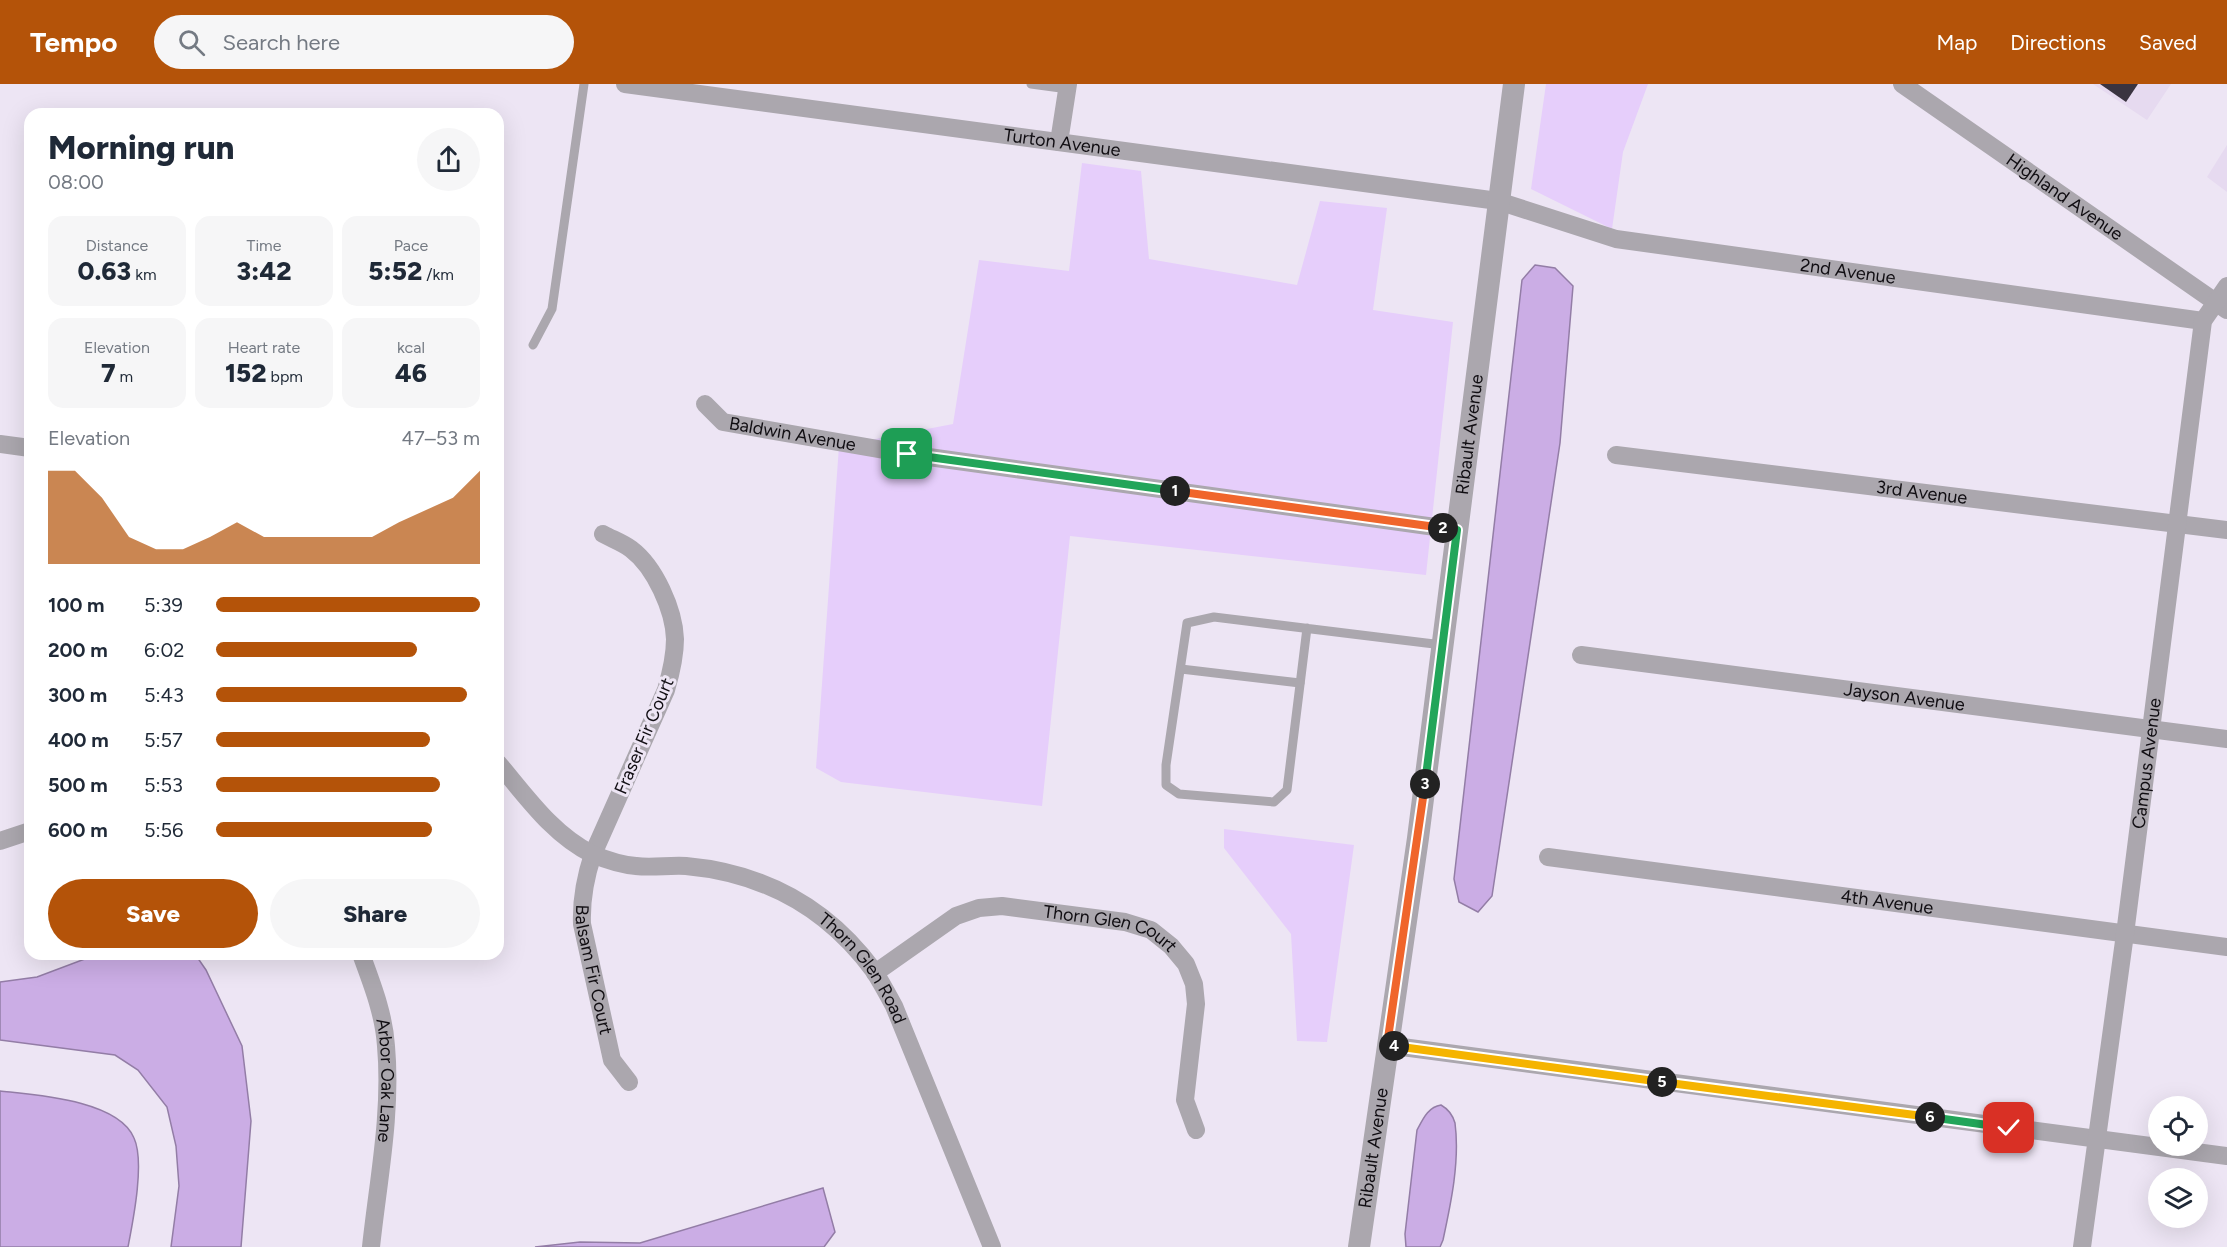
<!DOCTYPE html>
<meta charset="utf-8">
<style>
:root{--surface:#fff;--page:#f6f6f7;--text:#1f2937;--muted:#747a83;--accent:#b45309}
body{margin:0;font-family:Figtree,sans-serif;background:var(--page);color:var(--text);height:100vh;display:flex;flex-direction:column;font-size:22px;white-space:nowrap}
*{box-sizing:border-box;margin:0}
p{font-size:20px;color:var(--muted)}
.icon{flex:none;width:33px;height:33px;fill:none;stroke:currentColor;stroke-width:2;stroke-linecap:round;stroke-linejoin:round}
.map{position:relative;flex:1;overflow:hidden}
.details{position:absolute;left:24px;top:24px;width:480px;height:852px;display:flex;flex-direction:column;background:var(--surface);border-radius:18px;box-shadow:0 6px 24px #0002}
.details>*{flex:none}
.fabs{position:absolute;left:2148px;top:1012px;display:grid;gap:12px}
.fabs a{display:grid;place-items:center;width:60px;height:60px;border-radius:50%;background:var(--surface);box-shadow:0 6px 24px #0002;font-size:30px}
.pin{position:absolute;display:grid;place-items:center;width:51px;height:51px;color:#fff;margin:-26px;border-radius:12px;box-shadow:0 3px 9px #0006}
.km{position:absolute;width:30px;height:30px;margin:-15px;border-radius:50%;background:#222;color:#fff;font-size:16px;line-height:30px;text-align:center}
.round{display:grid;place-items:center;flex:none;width:63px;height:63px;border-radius:32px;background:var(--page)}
.overview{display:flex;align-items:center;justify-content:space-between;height:102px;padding:0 24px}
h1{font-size:33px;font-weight:800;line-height:45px}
.stats{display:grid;grid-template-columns:repeat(3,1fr);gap:9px;height:102px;padding:6px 24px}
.stats div{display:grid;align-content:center;border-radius:15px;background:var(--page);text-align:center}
.stats b{font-size:26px;font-weight:800}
.stats small{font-size:16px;font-weight:400}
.stats p{font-size:16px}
.chart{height:168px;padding:12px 24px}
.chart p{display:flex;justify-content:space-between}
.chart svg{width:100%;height:108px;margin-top:6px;fill:var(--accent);opacity:.7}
.cta{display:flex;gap:12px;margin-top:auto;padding:12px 24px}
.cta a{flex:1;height:69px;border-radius:36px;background:var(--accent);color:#fff;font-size:24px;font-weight:800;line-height:69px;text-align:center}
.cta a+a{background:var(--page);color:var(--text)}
ul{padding:0 24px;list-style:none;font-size:20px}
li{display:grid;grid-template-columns:96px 72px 1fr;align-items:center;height:45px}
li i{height:15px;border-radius:8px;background:var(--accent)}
header{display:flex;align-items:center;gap:36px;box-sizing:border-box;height:84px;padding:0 30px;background:var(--accent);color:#fff}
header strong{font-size:28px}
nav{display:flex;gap:33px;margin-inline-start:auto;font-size:21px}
.search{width:420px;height:54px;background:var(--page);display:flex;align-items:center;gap:15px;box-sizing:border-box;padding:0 21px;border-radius:33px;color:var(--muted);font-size:22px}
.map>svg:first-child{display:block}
.built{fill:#e6daf0}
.green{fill:#e6cefb}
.water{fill:#cbade5;stroke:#937da6;stroke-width:1.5}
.building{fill:#3a3440}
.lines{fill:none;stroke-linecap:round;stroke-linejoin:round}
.service{stroke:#aba7ae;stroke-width:9}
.minor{stroke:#aba7ae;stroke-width:18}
.tertiary{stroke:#aba7ae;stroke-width:22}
.split-1-casing{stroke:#fff;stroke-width:12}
.split-2-casing{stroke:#fff;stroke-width:12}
.split-3-casing{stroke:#fff;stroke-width:12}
.split-4-casing{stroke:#fff;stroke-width:12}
.split-5-casing{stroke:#fff;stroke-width:12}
.split-6-casing{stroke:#fff;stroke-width:12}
.split-7-casing{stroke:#fff;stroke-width:12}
.split-1{stroke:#22a559;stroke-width:8}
.split-2{stroke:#f0652b;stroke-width:8}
.split-3{stroke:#22a559;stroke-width:8}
.split-4{stroke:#f0652b;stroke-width:8}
.split-5{stroke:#f5b400;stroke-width:8}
.split-6{stroke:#f5b400;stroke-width:8}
.split-7{stroke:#22a559;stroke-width:8}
.labels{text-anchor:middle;stroke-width:6;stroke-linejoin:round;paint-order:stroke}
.street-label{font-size:18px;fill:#100d12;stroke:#ede5f4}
</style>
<header>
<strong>Tempo</strong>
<div class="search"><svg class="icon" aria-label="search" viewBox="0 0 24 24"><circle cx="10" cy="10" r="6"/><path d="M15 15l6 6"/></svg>Search here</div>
<nav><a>Map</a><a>Directions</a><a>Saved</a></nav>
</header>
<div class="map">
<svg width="2227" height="1163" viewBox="0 0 2227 1163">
<rect width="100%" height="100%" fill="#ede5f4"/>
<g class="built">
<path d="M2093,0H2171L2147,36Z"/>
<path d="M2227,61V108L2207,93Z"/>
</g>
<g class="green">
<path d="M1546,0H1648L1623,68L1612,145L1531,105Z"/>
<path d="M1082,79L1141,87L1149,175L1297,201L1320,117L1387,124L1373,226L1453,238L1426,491L1070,452L1042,722L841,698L816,684L839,362L953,340L979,176L1069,187Z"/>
<path d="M1224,745L1354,761L1327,958L1297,957L1291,850L1224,764Z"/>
</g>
<g class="water">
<path d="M1535,181L1555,184L1573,202L1560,359L1492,812L1478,828L1459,818L1454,795L1522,196Z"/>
<path d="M98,870H195L206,886L242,962L251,1037L241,1163H171L179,1102L176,1062L167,1023L138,986L115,971L0,956V898L37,893Z"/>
<path d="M0,1007C36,1011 118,1016 134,1054C145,1078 133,1137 128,1163H0Z"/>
<path d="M1441,1021C1448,1025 1453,1032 1455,1039C1460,1077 1451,1119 1443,1156L1440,1163H1406L1405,1150L1417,1046C1423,1035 1428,1023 1441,1021Z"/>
<path d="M823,1104L835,1148L824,1163H535L580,1158L640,1159Z"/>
</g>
<path class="building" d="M2100,0H2138L2126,18Z"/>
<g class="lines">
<g class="service">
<path d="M1031,0L1068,5"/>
<path d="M533,261L552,225L584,0"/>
<path d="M1307,544L1287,706L1274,718L1179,710L1166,701V681L1187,539L1214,533L1426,559L1443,561"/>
<path d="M1181,585L1300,599"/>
</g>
<g class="minor">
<path id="s1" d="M625,0L1498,117L1616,155L2203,237"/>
<path id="s2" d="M1902,0L2227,226"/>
<path d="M1059,58L1068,0"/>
<path id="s3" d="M705,320L723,338L907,370L1457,446"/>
<path d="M0,360L30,364"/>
<path id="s4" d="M1616,371L2227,446"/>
<path id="s5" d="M603,450C612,455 623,459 631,465C655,483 674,526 675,555C675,573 671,589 666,606L593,770C585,794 581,815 582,840L612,976L629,998"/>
<path id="s6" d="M1581,571L2227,655"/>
<path id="s7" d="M498,679C526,712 552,750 592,770C604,775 623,781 636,782C652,784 669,781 686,782C763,789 827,823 874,887C881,898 888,911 894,922L992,1163"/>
<path d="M0,757L30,747"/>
<path id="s8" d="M1548,773L2227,863"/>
<path id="s9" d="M361,870C372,900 384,930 386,962C392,1029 378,1097 371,1163"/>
<path id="s10" d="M875,889L956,832L979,824L1002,822L1125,838L1151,846L1171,862L1186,880L1194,900L1196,920L1185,1016L1196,1046"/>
<path d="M1387,961L2227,1072"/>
<path id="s11" d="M2082,1163L2125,850L2203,237L2227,202"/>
</g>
<path class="tertiary" id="s12" d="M1359,1163L1418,754L1514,0"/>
</g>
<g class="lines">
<defs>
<path id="split-1" d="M907,370L1175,407"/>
<path id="split-2" d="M1175,407L1443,444"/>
<path id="split-3" d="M1425,700L1457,446L1443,444"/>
<path id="split-4" d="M1394,962L1387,961L1425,700"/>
<path id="split-5" d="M1394,962L1662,998"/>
<path id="split-6" d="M1662,998L1930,1033"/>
<path id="split-7" d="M1930,1033L2009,1044"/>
</defs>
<use href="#split-1" class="split-1-casing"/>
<use href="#split-2" class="split-2-casing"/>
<use href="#split-3" class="split-3-casing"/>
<use href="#split-4" class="split-4-casing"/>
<use href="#split-5" class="split-5-casing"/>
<use href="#split-6" class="split-6-casing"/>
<use href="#split-7" class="split-7-casing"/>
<use href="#split-1" class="split-1"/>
<use href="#split-2" class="split-2"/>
<use href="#split-3" class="split-3"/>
<use href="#split-4" class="split-4"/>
<use href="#split-5" class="split-5"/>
<use href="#split-6" class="split-6"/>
<use href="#split-7" class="split-7"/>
</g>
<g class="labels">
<g class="street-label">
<text dy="6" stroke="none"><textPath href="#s1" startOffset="441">Turton Avenue</textPath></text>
<text dy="6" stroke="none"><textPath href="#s2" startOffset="198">Highland Avenue</textPath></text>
<text dy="6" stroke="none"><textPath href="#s1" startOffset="1239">2nd Avenue</textPath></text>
<text dy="6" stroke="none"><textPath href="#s3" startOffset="96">Baldwin Avenue</textPath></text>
<text dy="6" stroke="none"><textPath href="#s12" startOffset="820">Ribault Avenue</textPath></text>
<text dy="6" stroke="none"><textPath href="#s4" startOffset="308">3rd Avenue</textPath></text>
<text dy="6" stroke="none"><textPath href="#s6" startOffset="326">Jayson Avenue</textPath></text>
<text transform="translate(644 652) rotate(-67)" y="6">Fraser Fir Court</text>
<text dy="6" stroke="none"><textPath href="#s11" startOffset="488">Campus Avenue</textPath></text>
<text dy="6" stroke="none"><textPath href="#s8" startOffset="342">4th Avenue</textPath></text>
<text dy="6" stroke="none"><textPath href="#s10" startOffset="258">Thorn Glen Court</textPath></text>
<text dy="6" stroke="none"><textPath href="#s5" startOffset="484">Balsam Fir Court</textPath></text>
<text dy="6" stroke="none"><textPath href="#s7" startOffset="441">Thorn Glen Road</textPath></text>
<text dy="6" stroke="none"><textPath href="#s9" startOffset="130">Arbor Oak Lane</textPath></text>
<text dy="6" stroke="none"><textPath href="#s12" startOffset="100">Ribault Avenue</textPath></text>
</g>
</g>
</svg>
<div class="fabs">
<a><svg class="icon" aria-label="locate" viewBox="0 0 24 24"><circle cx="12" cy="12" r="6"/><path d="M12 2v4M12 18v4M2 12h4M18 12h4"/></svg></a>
<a><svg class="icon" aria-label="layers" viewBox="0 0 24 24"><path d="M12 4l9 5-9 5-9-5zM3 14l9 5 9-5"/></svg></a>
</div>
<div class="pin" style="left:907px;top:370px;background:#1e9e55"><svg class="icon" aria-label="arrive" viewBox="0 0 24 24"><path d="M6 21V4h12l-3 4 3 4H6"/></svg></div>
<div class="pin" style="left:2009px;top:1044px;background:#d93025"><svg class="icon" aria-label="check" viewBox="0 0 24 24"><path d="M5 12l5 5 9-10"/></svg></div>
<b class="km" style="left:1175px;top:407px">1</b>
<b class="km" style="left:1443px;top:444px">2</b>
<b class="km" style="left:1425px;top:700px">3</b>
<b class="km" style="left:1394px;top:962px">4</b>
<b class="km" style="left:1662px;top:998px">5</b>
<b class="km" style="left:1930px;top:1033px">6</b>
<section class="details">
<div class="overview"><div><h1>Morning run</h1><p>08:00</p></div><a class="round"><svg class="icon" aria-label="share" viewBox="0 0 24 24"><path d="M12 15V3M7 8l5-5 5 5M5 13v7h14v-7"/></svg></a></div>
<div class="stats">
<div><p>Distance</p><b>0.63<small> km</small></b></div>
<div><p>Time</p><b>3:42</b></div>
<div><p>Pace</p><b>5:52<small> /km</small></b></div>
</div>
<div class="stats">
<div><p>Elevation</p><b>7<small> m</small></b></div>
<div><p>Heart rate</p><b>152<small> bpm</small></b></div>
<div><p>kcal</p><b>46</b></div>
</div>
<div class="chart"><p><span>Elevation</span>47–53 m</p>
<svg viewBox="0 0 160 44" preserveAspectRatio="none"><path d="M0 44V6L10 6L20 17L30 33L40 38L50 38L60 33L70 27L80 33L90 33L100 33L110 33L120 33L130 27L140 22L150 17L160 6V44z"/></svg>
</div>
<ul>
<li><b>100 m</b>5:39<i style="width:100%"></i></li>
<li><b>200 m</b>6:02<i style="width:76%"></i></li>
<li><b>300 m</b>5:43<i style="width:95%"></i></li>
<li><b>400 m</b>5:57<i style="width:81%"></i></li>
<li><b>500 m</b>5:53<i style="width:85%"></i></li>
<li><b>600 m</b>5:56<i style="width:82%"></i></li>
</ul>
<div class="cta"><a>Save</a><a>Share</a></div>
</section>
</div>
